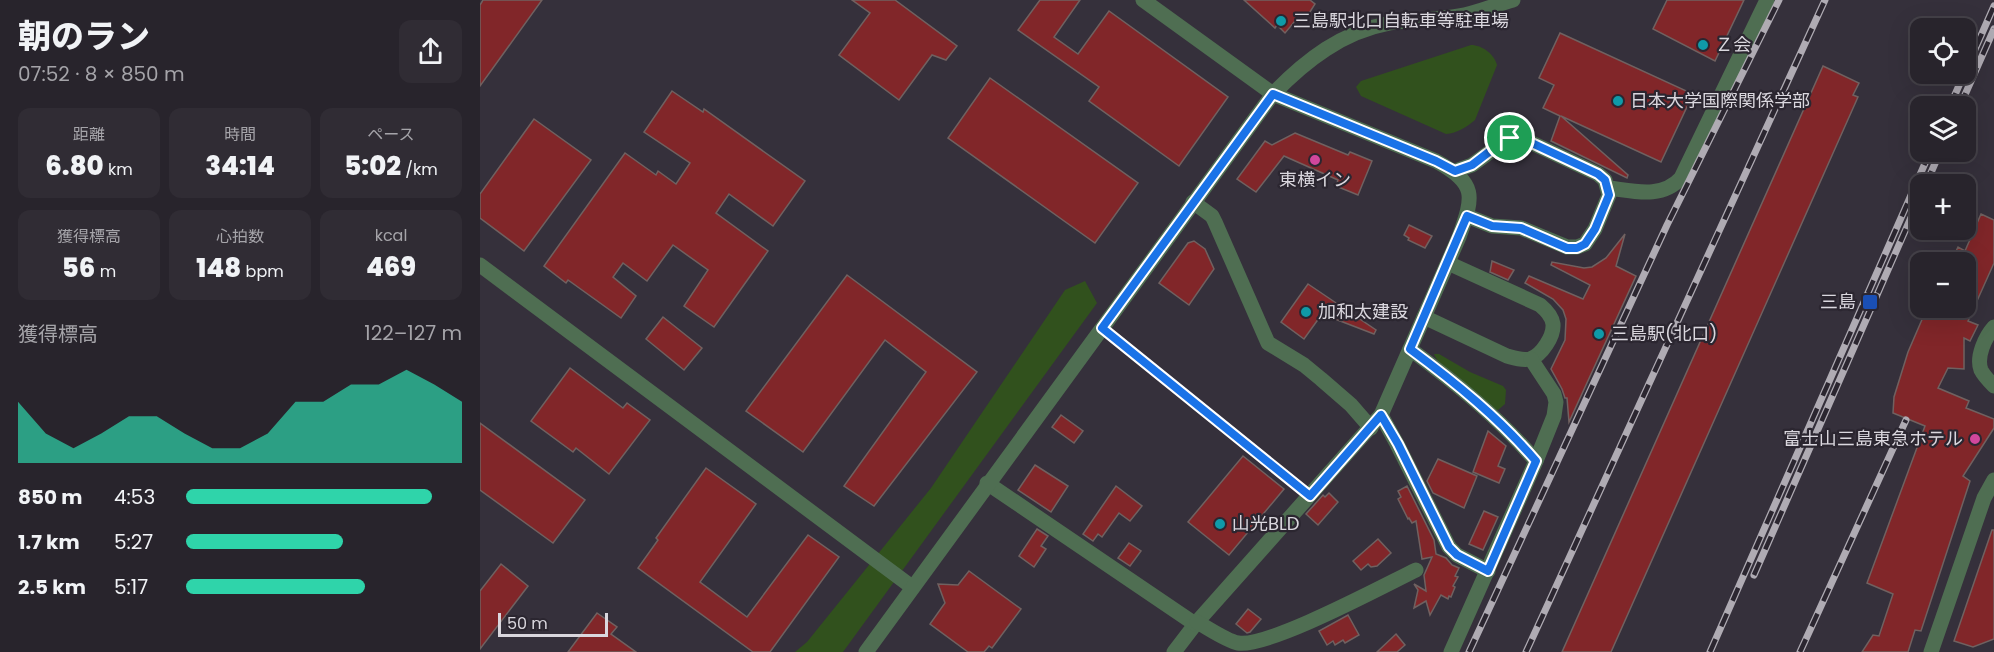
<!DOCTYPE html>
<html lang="ja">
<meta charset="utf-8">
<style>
:root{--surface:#28242c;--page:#302c34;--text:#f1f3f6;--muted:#a5a4a9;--line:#444148;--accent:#2fd4aa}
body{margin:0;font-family:Poppins,"Noto Sans JP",sans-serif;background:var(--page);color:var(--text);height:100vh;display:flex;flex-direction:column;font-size:22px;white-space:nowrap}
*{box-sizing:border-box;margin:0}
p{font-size:20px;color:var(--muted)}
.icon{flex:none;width:33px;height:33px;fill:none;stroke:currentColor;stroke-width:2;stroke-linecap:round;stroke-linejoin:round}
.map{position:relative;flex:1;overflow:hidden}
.side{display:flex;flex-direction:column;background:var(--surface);width:480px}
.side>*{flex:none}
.tools{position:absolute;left:1430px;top:18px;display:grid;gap:12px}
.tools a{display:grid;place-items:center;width:66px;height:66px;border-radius:12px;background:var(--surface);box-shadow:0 6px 24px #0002,0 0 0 2px var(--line);font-size:30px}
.scale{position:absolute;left:18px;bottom:15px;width:110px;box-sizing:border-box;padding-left:6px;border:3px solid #dad7de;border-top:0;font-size:16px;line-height:21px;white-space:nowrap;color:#dad7de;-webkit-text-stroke:4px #2b2630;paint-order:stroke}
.pin{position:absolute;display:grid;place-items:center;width:51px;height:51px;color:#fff;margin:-26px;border:3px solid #fff;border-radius:50%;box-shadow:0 2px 6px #0007}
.round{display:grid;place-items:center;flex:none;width:63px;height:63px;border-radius:12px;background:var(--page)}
.head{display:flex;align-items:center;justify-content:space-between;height:102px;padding:0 18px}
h1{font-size:33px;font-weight:800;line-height:45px}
.stats{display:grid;grid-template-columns:repeat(3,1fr);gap:9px;height:102px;padding:6px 18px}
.stats div{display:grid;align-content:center;border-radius:12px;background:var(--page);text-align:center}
.stats b{font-size:26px;font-weight:800}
.stats small{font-size:16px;font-weight:400}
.stats p{font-size:16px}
.chart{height:168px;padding:12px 18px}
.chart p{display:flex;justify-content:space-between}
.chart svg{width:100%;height:108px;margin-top:6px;fill:var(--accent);opacity:.7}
ul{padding:0 18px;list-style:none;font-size:20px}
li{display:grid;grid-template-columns:96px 72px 1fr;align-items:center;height:45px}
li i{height:15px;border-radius:8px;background:var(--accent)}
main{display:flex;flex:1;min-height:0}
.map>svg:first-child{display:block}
.green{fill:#31511d}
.building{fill:#812629;stroke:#706160;stroke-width:1.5}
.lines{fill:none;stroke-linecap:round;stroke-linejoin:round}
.path{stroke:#76727b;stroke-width:2;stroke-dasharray:3 3;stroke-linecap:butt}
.minor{stroke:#4f6e52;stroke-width:15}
.rail-casing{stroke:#afabb3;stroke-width:7}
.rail{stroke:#2b2630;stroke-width:4.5;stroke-dasharray:14;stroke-linecap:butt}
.route-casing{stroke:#fff;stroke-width:12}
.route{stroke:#1a73e8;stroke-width:8}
.culture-dot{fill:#0f9aa8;stroke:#2b2630;stroke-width:2}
.hotel-dot{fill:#d1479c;stroke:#2b2630;stroke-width:2}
.transit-dot{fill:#1a4fb4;stroke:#2b2630;stroke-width:2}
.labels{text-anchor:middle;stroke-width:4.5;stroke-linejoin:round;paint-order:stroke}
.poi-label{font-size:18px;fill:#dad7de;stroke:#2b2630;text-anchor:start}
</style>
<main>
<section class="side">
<div class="head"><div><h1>朝のラン</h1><p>07:52 · 8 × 850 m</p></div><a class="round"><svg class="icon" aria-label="share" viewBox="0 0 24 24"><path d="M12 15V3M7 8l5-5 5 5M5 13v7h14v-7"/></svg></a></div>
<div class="stats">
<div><p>距離</p><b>6.80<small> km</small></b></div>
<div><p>時間</p><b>34:14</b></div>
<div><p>ペース</p><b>5:02<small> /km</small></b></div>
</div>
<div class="stats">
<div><p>獲得標高</p><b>56<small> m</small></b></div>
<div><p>心拍数</p><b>148<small> bpm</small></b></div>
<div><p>kcal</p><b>469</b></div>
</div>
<div class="chart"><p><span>獲得標高</span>122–127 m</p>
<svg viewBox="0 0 160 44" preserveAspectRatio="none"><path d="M0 44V19L10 32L20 38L30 32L40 25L50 25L60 32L70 38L80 38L90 32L100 19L110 19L120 12L130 12L140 6L150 12L160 19V44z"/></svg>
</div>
<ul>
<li><b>850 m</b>4:53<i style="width:89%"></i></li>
<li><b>1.7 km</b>5:27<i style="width:57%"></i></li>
<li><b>2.5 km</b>5:17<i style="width:65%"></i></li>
</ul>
</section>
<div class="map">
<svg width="1514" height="652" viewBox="0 0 1514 652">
<rect width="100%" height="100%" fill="#35303b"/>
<g class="green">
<path d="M991,45C1002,45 1014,54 1017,65L995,120C987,127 977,133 966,134L881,96L876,87L881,81Z"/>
<path d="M605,281L617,303L363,652H315L327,642L451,488L585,290Z"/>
<path d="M954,354H959L990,372L1023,386L1026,390L1025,404L1018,410L1014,409L982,382C975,370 959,367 954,354Z"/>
</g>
<g class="building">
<path d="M3,0H62L0,86V5Z"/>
<path d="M372,0H415L477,46L466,60L452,55L419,100L359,55L390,13Z"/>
<path d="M560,0H600L574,37L598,54L629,11L748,97L699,166L609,101L619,87L538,30Z"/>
<path d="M764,0H830L835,4L828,15L823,18L820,15L805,33L797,25L795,28Z"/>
<path d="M1187,0H1264L1235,61L1173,29Z"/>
<path d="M1080,33L1213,94L1181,162L1081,116L1148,175L1147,178L1071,141L1080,116L1063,108L1074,85L1059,78Z"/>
<path d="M1343,66L1379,83L1373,95L1378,97L1131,652H1082Z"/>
<path d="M510,78L658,183L615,243L468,138Z"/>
<path d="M192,91L223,112L224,109L325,181L293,226L249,194L236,213L288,251L234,327L204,306L228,270L193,245L167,281L143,263L133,277L156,296L141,318L88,280L86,283L64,266L145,153L176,175L178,171L196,184L210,163L164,132Z"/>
<path d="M54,119L111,160L44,251L0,218V194Z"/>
<path d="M815,133L868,155L870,152L892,161L878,195L856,186L858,180L804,156L776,192L757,179L785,141L792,145Z"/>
<path d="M1501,214L1514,220V263L1488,321L1498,325L1490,341L1484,338V369L1468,368L1458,388L1489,401L1486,408L1514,419V428L1483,476L1490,481L1441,631L1435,630L1428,652H1382L1393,635L1399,636L1413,594L1387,583L1445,426L1413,413L1414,397L1428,352L1447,308H1485V262H1471L1478,247L1485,251Z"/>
<path d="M929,225L952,236L945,248L928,240L929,238L924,235Z"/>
<path d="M1145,234L1136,266L1156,276L1089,422L1087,398H1085L1082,389L1071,369L1085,340L1086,319L1083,310L1073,299L1045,283L1049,276L1103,299L1110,285L1071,265L1072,262L1104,268L1112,267L1126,258Z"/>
<path d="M714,241L725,249L734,269L709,305L679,283L708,243Z"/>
<path d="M1012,261L1034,270L1028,280L1010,272Z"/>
<path d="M367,275L497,372L394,506L364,486L446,372L405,340L323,452L266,411Z"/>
<path d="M828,284L896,330L894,334L842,314L824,339L801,322Z"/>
<path d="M183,317L222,348L204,370L166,339Z"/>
<path d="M90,368L143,408L147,403L170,420L129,474L96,448L93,452L51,421Z"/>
<path d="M581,415L603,431L594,443L572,427Z"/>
<path d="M0,423L105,500L73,543L0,490Z"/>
<path d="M1008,431L1026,446L1018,466L1025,469L1019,483L993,472Z"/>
<path d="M763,456L804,489L749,555L708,522Z"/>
<path d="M958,459L997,476L984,508L953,493L947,481Z"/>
<path d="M555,465L588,486L571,512L538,490Z"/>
<path d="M226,468L276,504L220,582L267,617L328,535L359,557L290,652H273L158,568L178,540L176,538Z"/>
<path d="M636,486L662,506L650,521L639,513L622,537L618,534L613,541L603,534Z"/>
<path d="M927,486L954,540L956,554L966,558L972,565L979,568L975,576L978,577L973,586L975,587L971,597L969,596L968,599L961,595L950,615L946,601L934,608L938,590L934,584L946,591L944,575L952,557L942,559L936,521L932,523L929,518L928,519L918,499L921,497L918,491Z"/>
<path d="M849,493L858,502L838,525L826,514L843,495L845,497Z"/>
<path d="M1004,511L1018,517L1003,550L989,544Z"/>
<path d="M557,529L568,536L561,546L566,549L554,567L539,556Z"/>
<path d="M1512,530H1514V639L1493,647L1474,641Z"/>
<path d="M898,539L911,553L897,566L891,567L888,564L881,570L873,561Z"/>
<path d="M649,543L661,551L650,566L638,558Z"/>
<path d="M21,564L48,586L0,649V591Z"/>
<path d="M489,571L541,609L512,648L509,646L504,652H488L450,624L465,603L458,584L478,585Z"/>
<path d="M768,609L781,619L770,632L767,633L756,624Z"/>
<path d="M117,613L137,627L131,634L156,652H88Z"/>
<path d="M868,615L879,635L865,643L863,640L855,645L853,641L847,645L839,631Z"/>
<path d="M916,634L925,645L917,652H897Z"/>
</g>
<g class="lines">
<path class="path" d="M633,337L818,486"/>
<g class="minor">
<path d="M663,0L793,94L956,161C997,184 994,195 979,237L901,415L717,622L694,652"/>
<path d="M975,171L992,165L1022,143L1039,137L1118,174L1125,180L1129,195L1115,229L1105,244L1097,247H1087L1041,228L1012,226L987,216"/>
<path d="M1129,188C1154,191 1182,199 1201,178L1287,0"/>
<path d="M713,202L732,216L735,222L788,343L824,365L841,379L871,405L891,428"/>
<path d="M0,265L432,587"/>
<path d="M944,317L1027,356C1034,358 1042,361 1050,359C1062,355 1074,336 1073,324C1072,316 1066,310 1060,305L968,263"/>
<path d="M1514,327C1505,337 1496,357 1501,370C1504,376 1509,381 1514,386"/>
<path d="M930,349C976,383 1019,418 1056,461"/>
<path d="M901,415L917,444L969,547L977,555L1008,571"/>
<path d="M507,483L715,624"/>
<path d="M717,622C728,628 747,641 758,643C788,648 903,586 936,570"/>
<path d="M386,652L793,94C826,60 862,32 910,23C933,19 956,20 979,16C997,13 1015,5 1033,0"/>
<path d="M971,652L1056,461L1074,416L1076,402L1074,394L1051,359"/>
<path d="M1451,652L1504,498L1514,480"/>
</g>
<defs>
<g id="rail">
<path d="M1485,72L1514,6"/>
<path d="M1470,106L1484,74"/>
<path d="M1480,106L1514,29"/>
<path d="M1446,184L1460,152"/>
<path d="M1274,575L1440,197"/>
<path d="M989,652L1187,225L1299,0"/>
<path d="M1046,652L1345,0"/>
<path d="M1230,652L1450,152"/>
<path d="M1320,652L1426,420"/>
</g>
</defs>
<use href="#rail" class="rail-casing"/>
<use href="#rail" class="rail"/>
</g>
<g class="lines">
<defs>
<path id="route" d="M793,94L956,161L975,171L992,165L1022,142L1039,137L1118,174L1125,180L1129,195L1115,229L1105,244L1097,248H1087L1041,228L1012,226L987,216L930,349C976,383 1019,418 1056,461L1008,571L977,555L969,547L918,444L901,415L830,496L622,328Z"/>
</defs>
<use href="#route" class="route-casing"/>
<use href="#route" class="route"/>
</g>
<g class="culture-dot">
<circle cx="801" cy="21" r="6"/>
<circle cx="1223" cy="45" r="6"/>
<circle cx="1138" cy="101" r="6"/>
<circle cx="826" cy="312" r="6"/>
<circle cx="1119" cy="334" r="6"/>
<circle cx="740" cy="524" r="6"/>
</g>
<g class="hotel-dot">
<circle cx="835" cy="160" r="6"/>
<circle cx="1495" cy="439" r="6"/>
</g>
<rect class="transit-dot" x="1382" y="294" width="16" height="16" rx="3"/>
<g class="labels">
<g class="poi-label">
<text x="813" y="27">三島駅北口自転車等駐車場</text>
<text x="1235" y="51">Ｚ会</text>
<text x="1150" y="107">日本大学国際関係学部</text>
<text x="835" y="186" text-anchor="middle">東横イン</text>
<text x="1376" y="308" text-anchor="end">三島</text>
<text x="838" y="318">加和太建設</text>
<text x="1131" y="340">三島駅(北口)</text>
<text x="1483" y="445" text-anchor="end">富士山三島東急ホテル</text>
<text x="752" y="530">山光BLD</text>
</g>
</g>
</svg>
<div class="tools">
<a><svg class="icon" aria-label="locate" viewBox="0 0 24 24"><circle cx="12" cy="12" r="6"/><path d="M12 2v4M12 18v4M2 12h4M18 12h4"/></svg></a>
<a><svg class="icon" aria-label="layers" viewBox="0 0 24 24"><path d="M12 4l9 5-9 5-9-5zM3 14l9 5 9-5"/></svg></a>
<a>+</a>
<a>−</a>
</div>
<div class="scale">50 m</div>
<div class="pin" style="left:1030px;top:138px;background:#1e9e55"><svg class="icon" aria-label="arrive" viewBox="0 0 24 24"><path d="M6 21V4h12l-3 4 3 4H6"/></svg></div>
</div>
</main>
